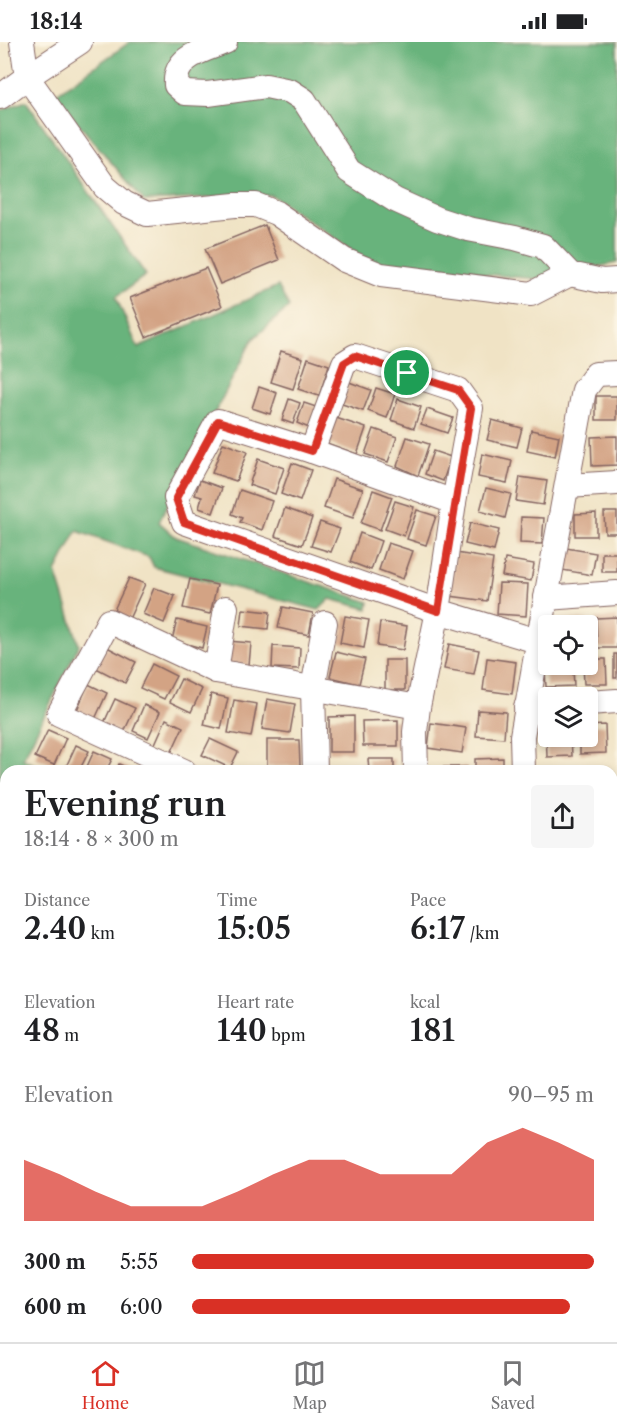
<!DOCTYPE html>
<meta charset="utf-8">
<style>
:root{--surface:#fff;--page:#f6f6f6;--text:#202124;--muted:#757577;--line:#e0e0e0;--accent:#d93025}
body{margin:0;font-family:"Libre Caslon Text",serif;background:var(--page);color:var(--text);height:100vh;display:flex;flex-direction:column;font-size:22px;white-space:nowrap}
*{box-sizing:border-box;margin:0}
p{font-size:20px;color:var(--muted)}
.icon{flex:none;width:33px;height:33px;fill:none;stroke:currentColor;stroke-width:2;stroke-linecap:round;stroke-linejoin:round}
.map{position:relative;flex:1;overflow:hidden}
.details{position:absolute;left:0px;top:723px;width:618px;height:578px;display:flex;flex-direction:column;background:var(--surface);border-radius:18px 18px 0 0;box-shadow:0 3px 9px #0003}
.details>*{flex:none}
.buttons{position:absolute;left:538px;top:573px;display:grid;gap:12px}
.buttons a{display:grid;place-items:center;width:60px;height:60px;border-radius:6px;background:var(--surface);box-shadow:0 3px 9px #0003;font-size:30px}
.pin{position:absolute;display:grid;place-items:center;width:51px;height:51px;color:#fff;margin:-26px;border:3px solid #fff;border-radius:50%;box-shadow:0 2px 6px #0007}
.round{display:grid;place-items:center;flex:none;width:63px;height:63px;border-radius:6px;background:var(--page)}
.summary{display:flex;align-items:center;justify-content:space-between;height:102px;padding:0 24px}
h1{font-size:33px;font-weight:600;line-height:45px}
.metrics{display:grid;grid-template-columns:repeat(3,1fr);gap:9px;height:102px;padding:6px 24px}
.metrics div{display:grid;align-content:center}
.metrics b{font-size:30px;font-weight:600}
.metrics small{font-size:16px;font-weight:400}
.metrics p{font-size:16px}
.chart{height:168px;padding:12px 24px}
.chart p{display:flex;justify-content:space-between}
.chart svg{width:100%;height:108px;margin-top:6px;fill:var(--accent);opacity:.7}
ul{padding:0 24px;list-style:none;font-size:20px}
li{display:grid;grid-template-columns:96px 72px 1fr;align-items:center;height:45px}
li i{height:15px;border-radius:8px;background:var(--accent)}
.status{display:flex;justify-content:space-between;align-items:center;height:42px;padding:0 30px;background:var(--surface);direction:ltr}
.status svg{height:16px;fill:currentColor}
.tab-bar{display:flex;justify-content:space-around;align-items:center;height:84px;border-top:2px solid var(--line);background:var(--surface);font-size:16px;color:var(--muted)}
.tab-bar a{display:grid;justify-items:center;gap:3px}
.tab-bar .on{color:var(--accent)}
.map>svg:first-child{display:block}
.forest{fill:#68b37c;stroke:#596954;stroke-width:1.5}
.building{fill:#d3a384}
.lines{fill:none;stroke-linecap:round;stroke-linejoin:round}
.minor-casing{stroke:#846461;stroke-width:26}
.minor{stroke:#fff;stroke-width:24}
.route-casing{stroke:#fff;stroke-width:12}
.route{stroke:#d93025;stroke-width:8}
</style>
<div class="status"><b>18:14</b><svg viewBox="0 0 49 12"><path d="M0 12V9h3v3zM5 12V6h3v6zM10 12V3h3v9zM15 12V0h3v12zM26 1h20v11H26zM47 4h2v5h-2z"/></svg></div>
<div class="map">
<svg width="617" height="1300" viewBox="0 0 617 1300">
<rect width="100%" height="100%" fill="#fcf5e5"/>
<filter id="ink" filterUnits="userSpaceOnUse"><feTurbulence type="fractalNoise" baseFrequency=".0167" numOctaves="2"/><feDisplacementMap in="SourceGraphic" scale="12" xChannelSelector="R" yChannelSelector="G"/><feConvolveMatrix kernelMatrix="1 2 1 2 8 2 1 2 1" color-interpolation-filters="sRGB"/></filter>
<filter id="wash" filterUnits="userSpaceOnUse"><feTurbulence type="fractalNoise" baseFrequency=".008" numOctaves="4" result="noise"/><feDisplacementMap in="SourceGraphic" scale="24" xChannelSelector="R" yChannelSelector="G"/><feGaussianBlur stdDeviation="1.35" result="paint"/><feColorMatrix in="noise" values="0 0 0 0 0 0 0 0 0 0 0 0 0 0 0 0 0 1.4 0 .05"/><feComposite in="paint" operator="in"/></filter>
<g filter="url(#wash)">
<rect width="100%" height="100%" fill="#f0e3c5"/>
<g class="forest">
<path d="M130,0H617V221L537,237L373,222L271,153L144,159L54,53Z"/>
<path d="M26,59L146,233L116,255L138,306L278,244L289,265L252,298L159,480L176,495L369,560L368,567L330,557L319,568L154,525L149,515L77,489L56,530L79,603L23,717L47,729H6V778L0,775V69Z"/>
<path d="M43,1294L556,1295L553,1300H43Z"/>
</g>
<g id="blocks">
<g class="building">
<path d="M265,183L279,218L220,242L205,207Z"/>
<path d="M206,226L222,264L146,295L130,256Z"/>
<path d="M281,309L303,316L293,347L271,340Z"/>
<path d="M308,316L329,323L319,354L298,347Z"/>
<path d="M349,340L371,348L363,369L342,362Z"/>
<path d="M259,345L277,351L270,372L252,366Z"/>
<path d="M376,346L395,352L387,376L368,369Z"/>
<rect x="596" y="354" width="21" height="24"/>
<path d="M289,357L300,361L293,382L282,378Z"/>
<path d="M398,357L421,365L414,386L391,378Z"/>
<path d="M304,361L316,365L309,386L297,381Z"/>
<path d="M427,367L453,376L447,391L421,382Z"/>
<path d="M333,375L366,386L357,412L324,400Z"/>
<path d="M492,378L522,386L517,405L487,398Z"/>
<path d="M374,387L397,395L388,420L365,412Z"/>
<path d="M531,388L559,394L555,415L527,409Z"/>
<path d="M617,394V423L592,424L591,395Z"/>
<path d="M407,395L429,402L418,434L397,424Z"/>
<path d="M223,401L247,410L236,439L212,431Z"/>
<path d="M433,409L451,415L443,439L425,432Z"/>
<path d="M482,412L512,419L507,441L478,435Z"/>
<path d="M258,417L284,426L275,452L249,443Z"/>
<path d="M292,421L311,428L300,459L281,452Z"/>
<path d="M520,435L547,439L543,463L516,459Z"/>
<path d="M334,437L363,447L353,476L324,466Z"/>
<path d="M200,438L222,446L213,471L199,466L202,455L195,453Z"/>
<path d="M486,446L511,452L505,476L480,469Z"/>
<path d="M240,448L272,459L262,488L240,480L242,476L232,472Z"/>
<path d="M373,448L392,455L380,488L361,481Z"/>
<path d="M395,459L414,465L404,494L385,487Z"/>
<path d="M285,466L312,476L302,503L275,494Z"/>
<path d="M417,468L436,474L426,503L407,497Z"/>
<path d="M604,470H617V491H605Z"/>
<path d="M596,471V494H575V472Z"/>
<path d="M521,475L544,476L542,502L520,501Z"/>
<path d="M320,480L340,487L331,510L311,504Z"/>
<path d="M470,481L499,488L494,509L465,502Z"/>
<path d="M360,491L381,499L371,528L350,520Z"/>
<path d="M388,501L413,509L403,537L379,528Z"/>
<path d="M566,506L596,511L592,533L562,528Z"/>
<path d="M456,511L493,517L487,559L450,554Z"/>
<rect x="602" y="511" width="15" height="19"/>
<path d="M505,517L534,522L531,539L502,534Z"/>
<path d="M129,536L145,542L129,577L113,570Z"/>
<path d="M190,537L217,543L210,572L183,566Z"/>
<path d="M499,541L528,542L526,574L497,572Z"/>
<path d="M154,546L175,554L164,581L143,572Z"/>
<path d="M283,565L313,571L309,593L278,586Z"/>
<path d="M243,567L270,570L268,587L241,584Z"/>
<path d="M345,574L369,578L364,606L340,601Z"/>
<path d="M617,575V606H597L596,576Z"/>
<path d="M587,577V584H553V578Z"/>
<path d="M177,578L207,585L202,606L172,598Z"/>
<path d="M380,580L407,584L403,608L377,604Z"/>
<path d="M228,599L251,601L249,623L226,621Z"/>
<path d="M449,602L479,608L474,632L444,627Z"/>
<path d="M273,604L300,606L299,627L272,626Z"/>
<path d="M107,605L136,620L125,641L96,626Z"/>
<path d="M336,610L365,617L359,642L330,635Z"/>
<rect x="614" y="612" width="3" height="24"/>
<path d="M487,616L516,620L512,652L483,648Z"/>
<path d="M588,617H606L607,642H584L583,622H588Z"/>
<rect x="385" y="618" width="20" height="30"/>
<path d="M152,622L176,634L164,657L140,646Z"/>
<path d="M558,622H568V627H573L574,644L546,645L545,627H559Z"/>
<path d="M181,637L202,647L191,670L170,660Z"/>
<path d="M88,642L107,651L95,677L77,668Z"/>
<path d="M211,652L228,656L221,687L204,683Z"/>
<path d="M115,657L135,666L123,692L103,683Z"/>
<path d="M267,657L295,662L290,691L262,687Z"/>
<path d="M234,658L257,662L251,695L228,691Z"/>
<path d="M144,663L160,670L148,696L133,689Z"/>
<path d="M478,668L506,670L504,696L476,694Z"/>
<path d="M354,674V710H329V675Z"/>
<path d="M166,677L183,685L171,711L154,704Z"/>
<path d="M398,678V704H363L362,679Z"/>
<path d="M431,681L466,686L462,711L428,706Z"/>
<path d="M605,683L606,711L580,712V694H588V684Z"/>
<path d="M549,686V694H571L572,714L547,715L546,687Z"/>
<path d="M48,688L66,696L54,723L35,715Z"/>
<path d="M210,697L238,710L230,726L202,713Z"/>
<path d="M267,698H299L300,724L267,725Z"/>
<path d="M76,703L89,709L79,729H70L65,727Z"/>
<path d="M94,709L112,717L106,729H85Z"/>
<path d="M503,716V729H475V717Z"/>
<path d="M368,717H394V729H369Z"/>
<path d="M119,722L134,729H116Z"/>
<rect x="441" y="725" width="26" height="4"/>
<path d="M604,726V729H577V727Z"/>
<path d="M615,792L616,817L612,818V793Z"/>
<path d="M612,1021H617V1050H613Z"/>
<path d="M5,1028H6V1057L0,1055Z"/>
<path d="M0,1071L6,1072L1,1100H0Z"/>
<path d="M0,1157L6,1160V1181L2,1192L0,1191Z"/>
<path d="M3,1251L6,1252V1266L0,1265Z"/>
<path d="M0,1289H6V1294H23L22,1300H0Z"/>
</g>
</g>
</g>
<g filter="url(#ink)">
<use href="#blocks" fill-opacity="0" stroke="#846461" stroke-width="1.5"/>
<g class="lines">
<defs>
<g id="minor">
<path d="M22,0L27,35L105,145L124,161L147,172L235,163H256L276,171L344,218L381,233L531,252L570,232"/>
<path d="M225,0C203,9 174,14 176,43L185,51L208,52L266,44L290,49L304,58L349,129L395,158L437,177L468,187L515,196L543,204L570,232L602,239L617,238"/>
<path d="M0,55L27,35L80,0"/>
<path d="M312,409L344,321L355,314L458,348L471,366L454,460"/>
<path d="M567,444L617,441"/>
<path d="M546,556L584,348L596,332L617,331"/>
<path d="M216,629L226,566"/>
<path d="M588,661L617,659"/>
<path d="M526,665L549,664"/>
<path d="M184,729L59,672L109,579L216,629L418,665"/>
<path d="M315,729L313,646L325,581"/>
<path d="M416,729L415,690L418,665L438,569L454,460L312,409L218,379L176,456L184,480L438,569L537,599"/>
<path d="M523,729L522,694L546,556L617,551"/>
<path d="M612,768L617,767"/>
<path d="M0,833L6,795"/>
<path d="M613,878L617,929"/>
<path d="M0,912L6,914"/>
<path d="M0,1001L6,1003"/>
<path d="M0,1215L6,1216"/>
<path d="M115,1294L117,1300"/>
<path d="M34,1300V1294"/>
</g>
</defs>
<use href="#minor" class="minor-casing"/>
<use href="#minor" class="minor"/>
</g>
</g>
<g class="lines" filter="url(#ink)">
<defs>
<path id="route" d="M355,314L458,348L471,366L438,569L184,480L176,456L218,379L312,409L344,321Z"/>
</defs>
<use href="#route" class="route-casing"/>
<use href="#route" class="route"/>
</g>
</svg>
<div class="buttons">
<a><svg class="icon" aria-label="locate" viewBox="0 0 24 24"><circle cx="12" cy="12" r="6"/><path d="M12 2v4M12 18v4M2 12h4M18 12h4"/></svg></a>
<a><svg class="icon" aria-label="layers" viewBox="0 0 24 24"><path d="M12 4l9 5-9 5-9-5zM3 14l9 5 9-5"/></svg></a>
</div>
<div class="pin" style="left:407px;top:331px;background:#1e9e55"><svg class="icon" aria-label="arrive" viewBox="0 0 24 24"><path d="M6 21V4h12l-3 4 3 4H6"/></svg></div>
<section class="details">
<div class="summary"><div><h1>Evening run</h1><p>18:14 · 8 × 300 m</p></div><a class="round"><svg class="icon" aria-label="share" viewBox="0 0 24 24"><path d="M12 15V3M7 8l5-5 5 5M5 13v7h14v-7"/></svg></a></div>
<div class="metrics">
<div><p>Distance</p><b>2.40<small> km</small></b></div>
<div><p>Time</p><b>15:05</b></div>
<div><p>Pace</p><b>6:17<small> /km</small></b></div>
</div>
<div class="metrics">
<div><p>Elevation</p><b>48<small> m</small></b></div>
<div><p>Heart rate</p><b>140<small> bpm</small></b></div>
<div><p>kcal</p><b>181</b></div>
</div>
<div class="chart"><p><span>Elevation</span>90–95 m</p>
<svg viewBox="0 0 160 44" preserveAspectRatio="none"><path d="M0 44V19L10 25L20 32L30 38L40 38L50 38L60 32L70 25L80 19L90 19L100 25L110 25L120 25L130 12L140 6L150 12L160 19V44z"/></svg>
</div>
<ul>
<li><b>300 m</b>5:55<i style="width:100%"></i></li>
<li><b>600 m</b>6:00<i style="width:94%"></i></li>
</ul>
</section>
</div>
<nav class="tab-bar">
<a class="on"><svg class="icon" aria-label="home" viewBox="0 0 24 24"><path d="M3 11l9-7 9 7M6 9v11h12V9"/></svg>Home</a>
<a><svg class="icon" aria-label="map" viewBox="0 0 24 24"><path d="M3 6l6-2 6 2 6-2v14l-6 2-6-2-6 2zM9 4v14M15 6v14"/></svg>Map</a>
<a><svg class="icon" aria-label="saved" viewBox="0 0 24 24"><path d="M7 4h10v16l-5-4-5 4z"/></svg>Saved</a>
</nav>
